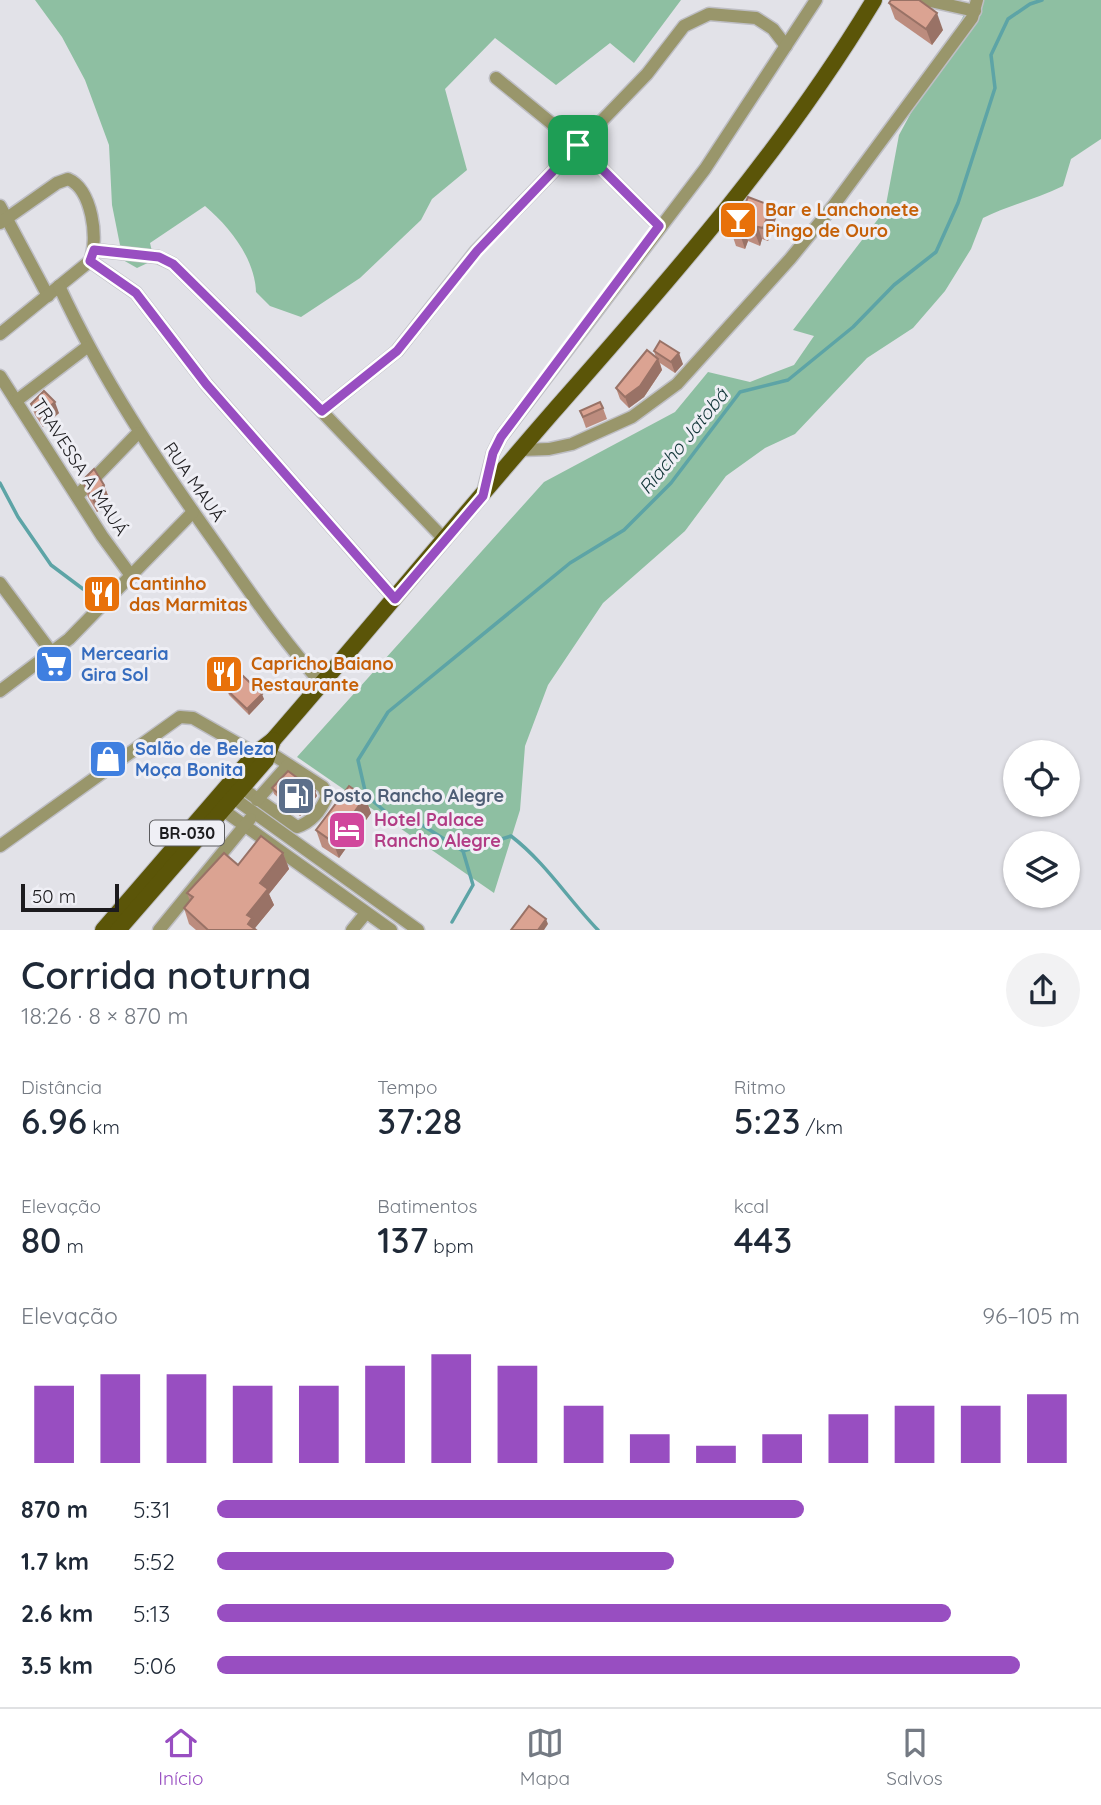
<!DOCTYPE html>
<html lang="pt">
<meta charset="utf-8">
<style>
:root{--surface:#fff;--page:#f2f2f3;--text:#1f2937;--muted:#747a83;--line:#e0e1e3;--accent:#984ec1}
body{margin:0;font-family:Quicksand,sans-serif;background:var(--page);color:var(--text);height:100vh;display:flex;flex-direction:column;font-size:26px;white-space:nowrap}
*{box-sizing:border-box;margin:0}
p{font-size:23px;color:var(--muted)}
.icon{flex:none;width:38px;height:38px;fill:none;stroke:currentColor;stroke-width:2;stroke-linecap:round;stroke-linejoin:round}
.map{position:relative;height:930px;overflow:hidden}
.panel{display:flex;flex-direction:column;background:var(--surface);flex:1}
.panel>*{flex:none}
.controls{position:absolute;left:1003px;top:740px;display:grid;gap:14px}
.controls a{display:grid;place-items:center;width:77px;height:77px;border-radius:50%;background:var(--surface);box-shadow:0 2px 5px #0004;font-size:35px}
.scale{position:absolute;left:21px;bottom:18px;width:98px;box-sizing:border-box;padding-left:7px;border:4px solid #1c1b1e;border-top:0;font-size:19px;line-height:24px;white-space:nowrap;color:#1c1b1e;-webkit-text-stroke:5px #efeff5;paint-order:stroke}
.pin{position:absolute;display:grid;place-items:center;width:60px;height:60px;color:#fff;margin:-30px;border-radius:14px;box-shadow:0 4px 10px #0006}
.round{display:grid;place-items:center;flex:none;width:74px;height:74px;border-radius:37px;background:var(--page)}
.overview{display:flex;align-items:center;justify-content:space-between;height:119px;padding:0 21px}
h1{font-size:38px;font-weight:600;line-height:52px}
.metrics{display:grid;grid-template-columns:repeat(3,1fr);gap:10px;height:119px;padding:7px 21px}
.metrics div{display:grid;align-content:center}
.metrics b{font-size:35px;font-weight:600}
.metrics small{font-size:19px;font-weight:400}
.metrics p{font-size:19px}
.chart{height:196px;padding:14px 21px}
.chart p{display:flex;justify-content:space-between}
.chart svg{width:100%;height:126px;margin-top:7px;stroke:var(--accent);stroke-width:6}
ul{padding:0 21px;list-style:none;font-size:23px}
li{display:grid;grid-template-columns:112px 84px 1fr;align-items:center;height:52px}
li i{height:18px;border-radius:9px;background:var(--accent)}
.tabs{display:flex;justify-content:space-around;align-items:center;height:98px;border-top:2px solid var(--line);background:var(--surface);font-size:19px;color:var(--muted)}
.tabs a{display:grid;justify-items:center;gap:4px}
.tabs .on{color:var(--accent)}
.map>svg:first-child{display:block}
.green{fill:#8ebfa2}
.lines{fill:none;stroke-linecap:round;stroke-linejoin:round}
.stream{stroke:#5da4a6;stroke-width:3.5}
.minor-casing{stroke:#bebec4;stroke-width:15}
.major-casing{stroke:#bebec4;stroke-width:18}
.minor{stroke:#99966b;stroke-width:12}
.major{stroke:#5b5508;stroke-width:16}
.wall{fill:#bc8c7e}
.shaded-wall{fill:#997266}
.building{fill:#dba392;stroke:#997266;stroke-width:2}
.route-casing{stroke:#fff;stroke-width:14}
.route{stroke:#984ec1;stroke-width:9}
.labels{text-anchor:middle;stroke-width:6;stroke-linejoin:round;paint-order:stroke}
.shield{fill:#efeff5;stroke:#5b5b5e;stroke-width:2}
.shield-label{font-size:16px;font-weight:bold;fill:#1c1b1e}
.food-label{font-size:18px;font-weight:bold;fill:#c56008;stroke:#efeff5;text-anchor:start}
.street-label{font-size:18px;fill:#1c1b1e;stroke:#efeff5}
.shop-label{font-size:18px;font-weight:bold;fill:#366cbe;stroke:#efeff5;text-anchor:start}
.service-label{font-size:18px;font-weight:bold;fill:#4e5e75;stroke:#efeff5;text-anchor:start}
.hotel-label{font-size:18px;font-weight:bold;fill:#b23c85;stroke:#efeff5;text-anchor:start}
.water-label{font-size:19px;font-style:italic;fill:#123638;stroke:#efeff5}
</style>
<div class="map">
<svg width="1101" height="930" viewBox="0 0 1101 930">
<rect width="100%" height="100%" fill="#e2e2e8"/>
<g class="green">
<path d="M35,0H681L634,63L610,43L556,85L495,38L445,89L467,170L432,199L421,220L360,278L301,317L270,306L256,292C255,259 230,227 205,206L150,243L154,260L137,268L123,260L112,205L109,145L85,80L62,37Z"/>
<path d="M972,0H1101V139L1071,159L1063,186C1037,199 1009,205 983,218L971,249L945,291L913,328L867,358L795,434L765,448L726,476L685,531L603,603L548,685L525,746L520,810L494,893L297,757L544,482L675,412L708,372L750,382L794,365L814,336L793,330L885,210L899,135Z"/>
</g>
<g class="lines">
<g class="stream">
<path d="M0,483L18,517L51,565L83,589"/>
<path d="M463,851L511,836C546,863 568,899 598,930"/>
<path d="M452,922L473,885L463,851L422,825L388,814L366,795L358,760L388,712L570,563L624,530L671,483L740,392L788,380L853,327L894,285L936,252L958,203L995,88L991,55L1008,19L1030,4L1042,0"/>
</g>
<defs>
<g id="minor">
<path d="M926,0L975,11"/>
<path d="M496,78L578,145L659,226"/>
<path d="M0,206L48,296"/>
<path d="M0,223L57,183L68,179C92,189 99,239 90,261L0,334"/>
<path d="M94,250L158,257L173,264L308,397L445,540"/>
<path d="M90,261L136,293L206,384L395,599"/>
<path d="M59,286C102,379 157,461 216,544C250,592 282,640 322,684"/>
<path d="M0,376L102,536L132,577"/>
<path d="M16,401L87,347"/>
<path d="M322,411L397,351L476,251L647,74L684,26L709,14L756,18L773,29L786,46"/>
<path d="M521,450L549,449L572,444L632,417L677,384L790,259L834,205L972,18L977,0"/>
<path d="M483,493L493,453L501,437L705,169L816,0"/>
<path d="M77,496L138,433"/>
<path d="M0,583L52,653"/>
<path d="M0,691L69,639L193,512"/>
<path d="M242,788L297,827C312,822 321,811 327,796L323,787L269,752"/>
<path d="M228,794L418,930"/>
<path d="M257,800L288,765"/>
<path d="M216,805L391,930"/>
<path d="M0,846L180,717L193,718L263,758"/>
<path d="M159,930L250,819"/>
<path d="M352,930L366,913"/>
</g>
<g id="major">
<path d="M103,930L256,753L273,740C367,632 458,521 552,413C670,279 781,154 874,0"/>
<path d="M118,930L266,760L273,740"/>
</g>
</defs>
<use href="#minor" class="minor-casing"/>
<use href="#major" class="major-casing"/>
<use href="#minor" class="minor"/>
<use href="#major" class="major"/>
</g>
<g class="wall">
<path d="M889,3L943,30L932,45L895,19Z"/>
<path d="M772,206L776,218L768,241L762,239L760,246L748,241L745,249L736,246L732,234Z"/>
<path d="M654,351L683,364L675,373L660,363L662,370L644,397L629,408L620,399L616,388L656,358Z"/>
<path d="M31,404L59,413L43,427L35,415Z"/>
<path d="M603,408L607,419L586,428L580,411Z"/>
<path d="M82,481L104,485L110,501L97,512L88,497Z"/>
<path d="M227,690L264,699L249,715L229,695Z"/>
<path d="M272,788L315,791L317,796L300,816L274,794Z"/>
<path d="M365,797L371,813L339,858L322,847L316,830Z"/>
<path d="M283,853L289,869L269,894L274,905L255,928L256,930H196L189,924L184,908L190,901L187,893L238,865Z"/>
</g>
<g class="shaded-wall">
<path d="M937,13L943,30L932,45L926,29Z"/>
<path d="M772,206L776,218L768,241L763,228Z"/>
<path d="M758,227L762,239L760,246L755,233Z"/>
<path d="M744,229L748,241L745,249L741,237Z"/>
<path d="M679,353L683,364L675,373L671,362Z"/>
<path d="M658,359L662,370L644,397L629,408L625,397Z"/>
<path d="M55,402L59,413L43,427L39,416Z"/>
<path d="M104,485L110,501L97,512L91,496Z"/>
<path d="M262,694L264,699L249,715L247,709Z"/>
<path d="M315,791L317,796L300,816L298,811Z"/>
<path d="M365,797L371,813L339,858L333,842Z"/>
<path d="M283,853L289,869L269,894L274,905L255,928L256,930L248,924L247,915L260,883Z"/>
<path d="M546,919L548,924L544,930H538Z"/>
</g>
<g class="building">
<path d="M891,0H919L937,13L926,29L889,3Z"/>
<path d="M748,197L772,206L763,228L758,227L755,233L744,229L741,237L732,234Z"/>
<path d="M660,341L679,353L671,362L654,351Z"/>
<path d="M647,350L658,359L640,386L625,397L616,388Z"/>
<path d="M44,391L55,402L39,416L31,404Z"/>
<path d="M600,402L603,408L583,417L580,411Z"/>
<path d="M94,469L104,485L91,496L82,481Z"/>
<path d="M242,675L262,694L247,709L227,690Z"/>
<path d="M288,771L315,791L298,811L272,788Z"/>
<path d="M349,786L365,797L333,842L316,830Z"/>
<path d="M261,836L283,853L260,883L268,889L247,915L252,918L248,924L256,930H208L184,908L193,897L187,893L224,853L238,865Z"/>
<path d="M529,906L546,919L538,930H511Z"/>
</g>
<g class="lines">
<defs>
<path id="route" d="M578,145L659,226L501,437L493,453L483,496L395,599L206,384L136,293L90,261L94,250L159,257L173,264L322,411L397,351L477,251Z"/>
</defs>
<use href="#route" class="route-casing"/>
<use href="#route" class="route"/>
</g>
<defs>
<symbol id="bar-square" viewBox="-11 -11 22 22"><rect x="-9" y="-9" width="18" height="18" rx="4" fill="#e8710a" stroke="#efeff5"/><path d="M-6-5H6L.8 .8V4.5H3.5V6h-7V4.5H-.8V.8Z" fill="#fff"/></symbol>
<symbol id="restaurant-square" viewBox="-11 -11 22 22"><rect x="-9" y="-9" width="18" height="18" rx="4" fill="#e8710a" stroke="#efeff5"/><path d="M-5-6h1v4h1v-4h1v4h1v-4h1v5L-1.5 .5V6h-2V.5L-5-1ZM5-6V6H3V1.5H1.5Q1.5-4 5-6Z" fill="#fff"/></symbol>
<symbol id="supermarket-square" viewBox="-11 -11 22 22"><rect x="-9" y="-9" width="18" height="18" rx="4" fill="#3f7fe0" stroke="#efeff5"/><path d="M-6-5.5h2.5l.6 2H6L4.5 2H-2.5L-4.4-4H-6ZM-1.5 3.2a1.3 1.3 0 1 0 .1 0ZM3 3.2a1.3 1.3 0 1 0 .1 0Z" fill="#fff"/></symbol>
<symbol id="shop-square" viewBox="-11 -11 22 22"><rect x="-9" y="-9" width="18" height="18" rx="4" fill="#3f7fe0" stroke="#efeff5"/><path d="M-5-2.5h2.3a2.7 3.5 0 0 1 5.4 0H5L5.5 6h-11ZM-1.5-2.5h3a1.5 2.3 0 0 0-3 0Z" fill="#fff"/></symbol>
<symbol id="fuel-square" viewBox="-11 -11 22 22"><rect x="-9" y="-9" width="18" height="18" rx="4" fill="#5c6f8a" stroke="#efeff5"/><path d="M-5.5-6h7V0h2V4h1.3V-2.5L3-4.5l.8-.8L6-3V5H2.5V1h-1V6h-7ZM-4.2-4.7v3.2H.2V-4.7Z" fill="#fff"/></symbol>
<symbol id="hotel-square" viewBox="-11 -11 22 22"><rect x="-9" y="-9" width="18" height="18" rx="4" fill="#d1479c" stroke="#efeff5"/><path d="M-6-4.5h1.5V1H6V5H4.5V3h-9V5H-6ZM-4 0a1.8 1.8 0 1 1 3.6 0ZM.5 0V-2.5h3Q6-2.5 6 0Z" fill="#fff"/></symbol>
</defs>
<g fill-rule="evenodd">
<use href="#bar-square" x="716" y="198" width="44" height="44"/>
<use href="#restaurant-square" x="80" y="572" width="44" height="44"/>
<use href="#supermarket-square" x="32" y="642" width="44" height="44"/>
<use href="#restaurant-square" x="202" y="652" width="44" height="44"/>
<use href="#shop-square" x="86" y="737" width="44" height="44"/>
<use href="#fuel-square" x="274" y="774" width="44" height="44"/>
<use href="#hotel-square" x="325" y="808" width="44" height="44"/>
</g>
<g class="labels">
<rect class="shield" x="150" y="820.5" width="74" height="25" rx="5"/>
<g class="shield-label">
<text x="187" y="839">BR-030</text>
</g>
<g class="food-label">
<text x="765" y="216">Bar e Lanchonete<tspan x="765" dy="21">Pingo de Ouro</tspan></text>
<text x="129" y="590">Cantinho<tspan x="129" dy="21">das Marmitas</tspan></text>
<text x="251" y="670">Capricho Baiano<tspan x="251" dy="21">Restaurante</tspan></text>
</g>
<g class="street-label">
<text transform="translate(80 467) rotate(57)" y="6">TRAVESSA A MAUÁ</text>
<text transform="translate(194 482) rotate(55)" y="6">RUA MAUÁ</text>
</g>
<g class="shop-label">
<text x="81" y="660">Mercearia<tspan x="81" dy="21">Gira Sol</tspan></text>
<text x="135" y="755">Salão de Beleza<tspan x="135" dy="21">Moça Bonita</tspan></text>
</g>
<g class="service-label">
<text x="323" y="802">Posto Rancho Alegre</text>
</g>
<g class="hotel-label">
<text x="374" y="826">Hotel Palace<tspan x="374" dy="21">Rancho Alegre</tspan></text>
</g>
<g class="water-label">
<text transform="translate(683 441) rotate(-51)" y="7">Riacho Jatobá</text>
</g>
</g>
</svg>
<div class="controls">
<a><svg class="icon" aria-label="locate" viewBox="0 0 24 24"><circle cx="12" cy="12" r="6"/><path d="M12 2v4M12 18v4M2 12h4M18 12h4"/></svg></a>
<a><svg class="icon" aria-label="layers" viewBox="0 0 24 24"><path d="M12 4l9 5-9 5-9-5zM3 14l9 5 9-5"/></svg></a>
</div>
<div class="scale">50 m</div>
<div class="pin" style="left:578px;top:145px;background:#1e9e55"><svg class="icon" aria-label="arrive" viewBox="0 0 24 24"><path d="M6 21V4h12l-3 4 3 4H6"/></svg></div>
</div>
<section class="panel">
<div class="overview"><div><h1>Corrida noturna</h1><p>18:26 · 8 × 870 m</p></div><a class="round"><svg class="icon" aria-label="share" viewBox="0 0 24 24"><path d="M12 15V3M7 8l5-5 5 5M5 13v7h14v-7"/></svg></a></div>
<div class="metrics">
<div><p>Distância</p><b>6.96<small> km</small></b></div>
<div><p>Tempo</p><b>37:28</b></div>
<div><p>Ritmo</p><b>5:23<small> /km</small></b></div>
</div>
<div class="metrics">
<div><p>Elevação</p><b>80<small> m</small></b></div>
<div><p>Batimentos</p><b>137<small> bpm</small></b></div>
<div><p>kcal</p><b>443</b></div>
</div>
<div class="chart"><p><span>Elevação</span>96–105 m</p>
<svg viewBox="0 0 160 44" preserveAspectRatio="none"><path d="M5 44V17M15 44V13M25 44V13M35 44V17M45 44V17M55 44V10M65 44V6M75 44V10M85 44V24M95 44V34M105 44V38M115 44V34M125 44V27M135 44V24M145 44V24M155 44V20"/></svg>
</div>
<ul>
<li><b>870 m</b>5:31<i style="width:68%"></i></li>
<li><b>1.7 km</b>5:52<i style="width:53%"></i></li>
<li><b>2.6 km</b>5:13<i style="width:85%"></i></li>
<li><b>3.5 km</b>5:06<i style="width:93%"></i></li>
</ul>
</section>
<nav class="tabs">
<a class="on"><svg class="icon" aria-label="home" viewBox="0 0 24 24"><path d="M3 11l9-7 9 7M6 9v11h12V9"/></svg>Início</a>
<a><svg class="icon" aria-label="map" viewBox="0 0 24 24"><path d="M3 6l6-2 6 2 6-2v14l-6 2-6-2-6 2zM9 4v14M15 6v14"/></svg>Mapa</a>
<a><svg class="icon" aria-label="saved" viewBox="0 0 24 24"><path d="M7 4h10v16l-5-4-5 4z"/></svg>Salvos</a>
</nav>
